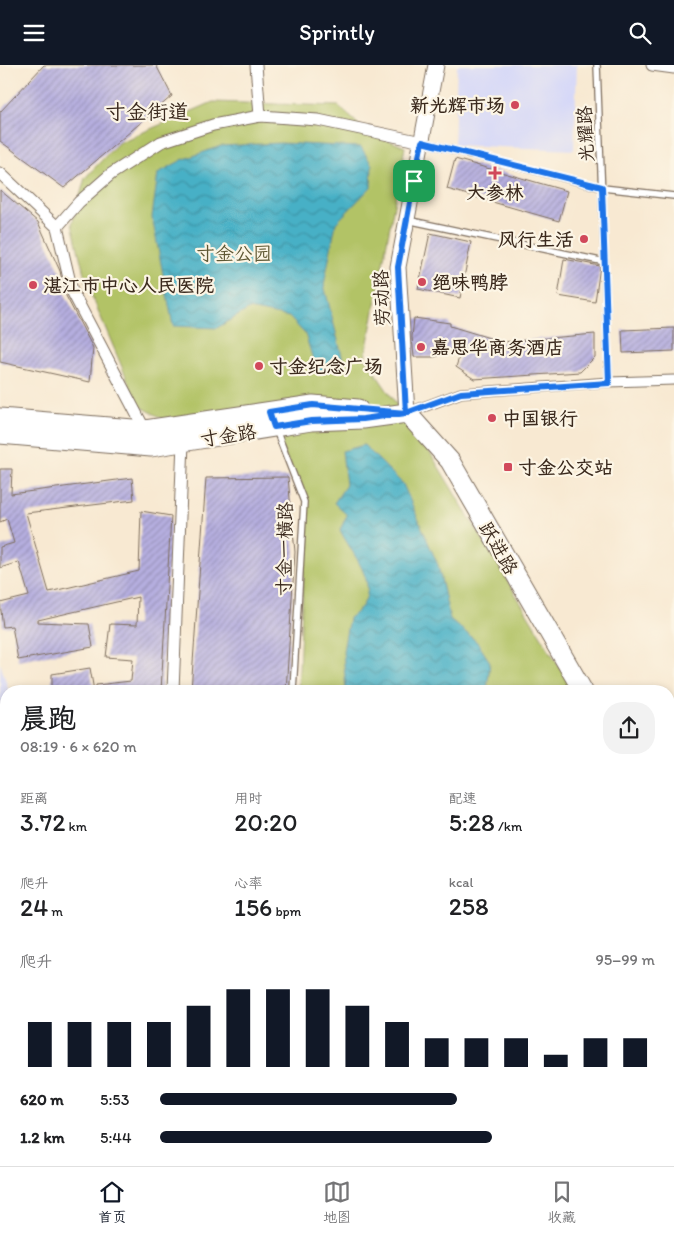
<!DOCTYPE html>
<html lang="zh">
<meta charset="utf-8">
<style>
:root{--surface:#fff;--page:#f2f2f2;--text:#202124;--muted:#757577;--line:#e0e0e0;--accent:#111827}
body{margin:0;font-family:Itim,"LXGW WenKai TC",sans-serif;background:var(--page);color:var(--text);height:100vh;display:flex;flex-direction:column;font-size:19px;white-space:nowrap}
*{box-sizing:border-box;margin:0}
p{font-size:16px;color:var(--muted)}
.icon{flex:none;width:28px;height:28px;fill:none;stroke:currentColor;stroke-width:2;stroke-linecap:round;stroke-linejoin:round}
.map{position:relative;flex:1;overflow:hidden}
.details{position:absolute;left:0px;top:620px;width:675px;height:481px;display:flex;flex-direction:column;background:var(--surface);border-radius:20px 20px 0 0;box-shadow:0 2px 8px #0003}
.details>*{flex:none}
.pin{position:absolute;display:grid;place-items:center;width:42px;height:42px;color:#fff;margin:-21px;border-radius:10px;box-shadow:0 2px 8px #0006}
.round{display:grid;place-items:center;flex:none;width:52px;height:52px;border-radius:20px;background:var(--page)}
.summary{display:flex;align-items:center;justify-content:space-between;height:85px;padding:0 20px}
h1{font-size:28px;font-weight:600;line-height:38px}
.stats{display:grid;grid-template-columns:repeat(3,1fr);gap:8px;height:85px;padding:5px 20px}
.stats div{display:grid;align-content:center}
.stats b{font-size:25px;font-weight:600}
.stats small{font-size:14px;font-weight:400}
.stats p{font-size:14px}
.chart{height:140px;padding:10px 20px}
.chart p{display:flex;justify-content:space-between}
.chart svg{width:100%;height:90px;margin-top:5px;stroke:var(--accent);stroke-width:6}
ul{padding:0 20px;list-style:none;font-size:16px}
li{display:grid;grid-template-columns:80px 60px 1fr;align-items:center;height:38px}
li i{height:12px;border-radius:6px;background:var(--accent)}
header{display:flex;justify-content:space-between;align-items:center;height:65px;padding:0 20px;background:var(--accent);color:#fff;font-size:22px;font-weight:600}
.menu{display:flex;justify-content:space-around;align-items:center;height:70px;border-top:1px solid var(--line);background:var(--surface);font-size:14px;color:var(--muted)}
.menu a{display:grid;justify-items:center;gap:2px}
.menu .current{color:var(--accent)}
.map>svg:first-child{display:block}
.built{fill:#d6d8f8}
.green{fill:#b2c366;stroke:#767642}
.water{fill:url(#water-waves);stroke:#416d72}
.building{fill:url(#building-hatch)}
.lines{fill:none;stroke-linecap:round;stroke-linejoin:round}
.service-casing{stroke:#7d6d5d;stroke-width:8}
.pedestrian-casing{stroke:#7d6d5d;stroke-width:11}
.minor-casing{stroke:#7d6d5d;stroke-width:13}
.tertiary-casing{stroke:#7d6d5d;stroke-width:17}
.primary-casing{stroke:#7d6d5d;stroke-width:21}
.service{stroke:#fff;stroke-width:5.5}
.pedestrian{stroke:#fff;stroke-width:9}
.minor{stroke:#fff;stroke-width:11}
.tertiary{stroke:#fff;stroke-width:15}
.primary{stroke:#fff;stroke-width:19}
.route-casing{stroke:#fff;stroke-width:10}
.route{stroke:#1a73e8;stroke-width:6}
.poi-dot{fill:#d1495b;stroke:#fcf5e5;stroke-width:2}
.labels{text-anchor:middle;stroke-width:4.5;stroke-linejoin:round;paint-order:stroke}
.poi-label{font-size:19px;font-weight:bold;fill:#3b2a1e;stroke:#fcf5e5;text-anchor:start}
.street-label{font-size:19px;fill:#3b2a1e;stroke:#fcf5e5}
.park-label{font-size:19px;fill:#5f5834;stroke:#fcf5e5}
.quarter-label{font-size:21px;fill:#3b2a1e;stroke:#fcf5e5}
</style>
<header><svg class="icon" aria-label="menu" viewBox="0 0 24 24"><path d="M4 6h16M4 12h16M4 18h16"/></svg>Sprintly<svg class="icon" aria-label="search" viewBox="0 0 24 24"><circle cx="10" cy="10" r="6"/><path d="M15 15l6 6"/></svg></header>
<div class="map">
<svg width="674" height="1101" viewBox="0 0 674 1101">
<defs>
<pattern id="water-waves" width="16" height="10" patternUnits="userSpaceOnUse" patternTransform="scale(1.25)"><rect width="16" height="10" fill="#47b0c6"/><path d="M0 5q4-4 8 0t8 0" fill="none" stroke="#3c8fa0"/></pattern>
<pattern id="building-hatch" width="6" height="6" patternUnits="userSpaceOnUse" patternTransform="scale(1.25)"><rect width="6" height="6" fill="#b6afe0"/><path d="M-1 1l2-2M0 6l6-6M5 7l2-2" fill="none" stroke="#958fb5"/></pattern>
</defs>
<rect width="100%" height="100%" fill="#fcf5e5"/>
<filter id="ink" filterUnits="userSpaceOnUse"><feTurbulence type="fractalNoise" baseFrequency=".02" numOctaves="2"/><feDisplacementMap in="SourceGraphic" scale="10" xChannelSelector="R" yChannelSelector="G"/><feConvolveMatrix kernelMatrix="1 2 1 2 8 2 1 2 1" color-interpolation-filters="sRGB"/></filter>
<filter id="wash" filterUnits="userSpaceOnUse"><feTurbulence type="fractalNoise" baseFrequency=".0096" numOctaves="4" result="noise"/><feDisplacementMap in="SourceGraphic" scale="20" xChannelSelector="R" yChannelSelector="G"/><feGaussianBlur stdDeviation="1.12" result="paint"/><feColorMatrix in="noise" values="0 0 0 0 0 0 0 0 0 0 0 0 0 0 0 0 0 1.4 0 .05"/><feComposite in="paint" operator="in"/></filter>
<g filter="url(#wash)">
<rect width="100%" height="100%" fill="#f8e9d2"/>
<g class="built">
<path d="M457,0H577L574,85L454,80Z"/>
<path d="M0,598L9,626H6V809L0,839L6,856V909L0,911Z"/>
</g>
<g class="green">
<path d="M213,37L339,41L364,65L405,82L365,293L432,391L574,626H298L307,438L262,340L167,356L138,340L86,217L72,159L85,113L118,78Z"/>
<path d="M669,773L674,778V1101H0V1048L6,1046V1095H669Z"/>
</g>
<g class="water">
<path d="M281,78L361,82L372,100L371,122L336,158L324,220L345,303L317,307L305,269L289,252L249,244L217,263L173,261L152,152L158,108L182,95L221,81Z"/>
<path d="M364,380L403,419L438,500L450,554L477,577L490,597L487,626H346L343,586L349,553C388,527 355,495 340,465L347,450L334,438L346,420L342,386Z"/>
<path d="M203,1095H385L386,1101H189Z"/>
</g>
<g id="blocks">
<g class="building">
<path d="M44,0H156L172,31L64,123L0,76V47Z"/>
<path d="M455,94L567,126L559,156L447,124Z"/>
<path d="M0,125L38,157L60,206L65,229L93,283L90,317L0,297Z"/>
<path d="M430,168L471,177L460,233L418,224Z"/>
<path d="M564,194L600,201L595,237L558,231Z"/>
<path d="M414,253L450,258V261L503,277L595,269V292L580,307L474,314L456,302L463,280L435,292H414L412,272Z"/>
<path d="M674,263V286L623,288L622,265Z"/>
<path d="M0,404H12L11,429L132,413L134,435L26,448L49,527L139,506L141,446L171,451L161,626H96V620L131,616L133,594L106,592L110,559L137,560L138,532L38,555V557L89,559L93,582L18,595L12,561L3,562L0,538L29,531L19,497L0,503V482L14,478L7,454L0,457Z"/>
<path d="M288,412L295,487L286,626H191L206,413Z"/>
<path d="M90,603L94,626H52V609Z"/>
</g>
</g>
</g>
<g filter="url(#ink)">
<use href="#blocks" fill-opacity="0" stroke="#7d6d5d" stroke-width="1"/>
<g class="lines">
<defs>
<g id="service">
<path d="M597,0L609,317"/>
<path d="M422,77L603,123L674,131"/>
<path d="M407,155L605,197"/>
<path d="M276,365L304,437L293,626"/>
</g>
<path id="pedestrian" d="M407,348L461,328L609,317L674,315"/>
<g id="minor">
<path d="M256,0L260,51"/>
<path d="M652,0L674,3"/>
<path d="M0,108L57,162"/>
<path d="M145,365L72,226L57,162L79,137L111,109L161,77L213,60L260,51L318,55L422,77"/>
<path d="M173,626L183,377"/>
<path d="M112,1095H124"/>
<path d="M160,1095L163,1101"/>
<path d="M47,1101L67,1095"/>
<path d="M418,1101L420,1095"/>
</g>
<path id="tertiary" d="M407,348L398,202L436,0"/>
<g id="primary">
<path d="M407,348L450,396L583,626"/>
<path d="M0,353L145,365L313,340L358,344"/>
<path d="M0,369L151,382L311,356L363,354L407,348"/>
<path d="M669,683L674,678"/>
<path d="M669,759L674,764"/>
</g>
</defs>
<use href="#service" class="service-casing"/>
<use href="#pedestrian" class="pedestrian-casing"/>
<use href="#minor" class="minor-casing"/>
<use href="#tertiary" class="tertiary-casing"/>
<use href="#primary" class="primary-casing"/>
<use href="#service" class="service"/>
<use href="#pedestrian" class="pedestrian"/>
<use href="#minor" class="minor"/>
<use href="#tertiary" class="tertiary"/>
<use href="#primary" class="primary"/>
</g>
</g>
<g class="lines" filter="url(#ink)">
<defs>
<path id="route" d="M414,116L398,202L406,348L313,340L269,347L274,362L311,356L363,354L406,348L461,328L609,318L602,122L422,77L414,116"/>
</defs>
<use href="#route" class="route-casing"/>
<use href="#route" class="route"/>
</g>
<g class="poi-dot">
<circle cx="515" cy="40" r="5"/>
<path d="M492.5 100.5h5v5h5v5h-5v5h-5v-5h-5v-5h5z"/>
<circle cx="584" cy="174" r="5"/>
<circle cx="422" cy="217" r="5"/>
<circle cx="33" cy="220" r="5"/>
<circle cx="421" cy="282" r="5"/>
<circle cx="259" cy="301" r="5"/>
<circle cx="492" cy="353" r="5"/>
<rect x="503" y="397" width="10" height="10" rx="2.5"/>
</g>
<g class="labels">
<g class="poi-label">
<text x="505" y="47" text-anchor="end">新光辉市场</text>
<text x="495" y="134" text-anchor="middle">大参林</text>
<text x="574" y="181" text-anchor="end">风行生活</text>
<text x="432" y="224">绝味鸭脖</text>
<text x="43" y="227">湛江市中心人民医院</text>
<text x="431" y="289">嘉思华商务酒店</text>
<text x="269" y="308">寸金纪念广场</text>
<text x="502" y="360">中国银行</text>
<text x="518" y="409">寸金公交站</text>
</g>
<g class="street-label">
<text transform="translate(585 69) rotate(-93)" y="7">光耀路</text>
<text transform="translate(381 233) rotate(-92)" y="7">劳动路</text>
<text transform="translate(228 370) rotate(-9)" y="7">寸金路</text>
<text transform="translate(499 483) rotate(60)" y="7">跃进路</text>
<text transform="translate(284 484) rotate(-89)" y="7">寸金一横路</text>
</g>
<g class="park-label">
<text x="234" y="195">寸金公园</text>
</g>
<g class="quarter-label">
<text x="147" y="54">寸金街道</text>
</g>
</g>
</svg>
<div class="pin" style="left:414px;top:116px;background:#1e9e55"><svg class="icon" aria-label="arrive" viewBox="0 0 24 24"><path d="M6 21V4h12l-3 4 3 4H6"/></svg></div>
<section class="details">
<div class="summary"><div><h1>晨跑</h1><p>08:19 · 6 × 620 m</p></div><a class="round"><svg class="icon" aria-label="share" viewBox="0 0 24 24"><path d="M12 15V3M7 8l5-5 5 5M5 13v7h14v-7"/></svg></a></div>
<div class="stats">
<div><p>距离</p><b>3.72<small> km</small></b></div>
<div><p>用时</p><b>20:20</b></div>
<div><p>配速</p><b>5:28<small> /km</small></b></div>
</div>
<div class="stats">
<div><p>爬升</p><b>24<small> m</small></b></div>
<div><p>心率</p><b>156<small> bpm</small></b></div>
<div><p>kcal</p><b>258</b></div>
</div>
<div class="chart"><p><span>爬升</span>95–99 m</p>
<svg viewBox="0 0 160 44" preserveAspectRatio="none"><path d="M5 44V22M15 44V22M25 44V22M35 44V22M45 44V14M55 44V6M65 44V6M75 44V6M85 44V14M95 44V22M105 44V30M115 44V30M125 44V30M135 44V38M145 44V30M155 44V30"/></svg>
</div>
<ul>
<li><b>620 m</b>5:53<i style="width:60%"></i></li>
<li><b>1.2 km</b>5:44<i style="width:67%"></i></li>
</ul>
</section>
</div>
<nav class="menu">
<a class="current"><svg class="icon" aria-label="home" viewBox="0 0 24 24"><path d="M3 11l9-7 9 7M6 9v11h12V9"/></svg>首页</a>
<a><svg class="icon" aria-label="map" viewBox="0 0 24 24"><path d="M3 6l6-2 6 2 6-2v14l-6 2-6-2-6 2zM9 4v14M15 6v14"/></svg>地图</a>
<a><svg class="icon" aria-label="saved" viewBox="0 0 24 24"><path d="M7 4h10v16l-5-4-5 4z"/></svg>收藏</a>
</nav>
